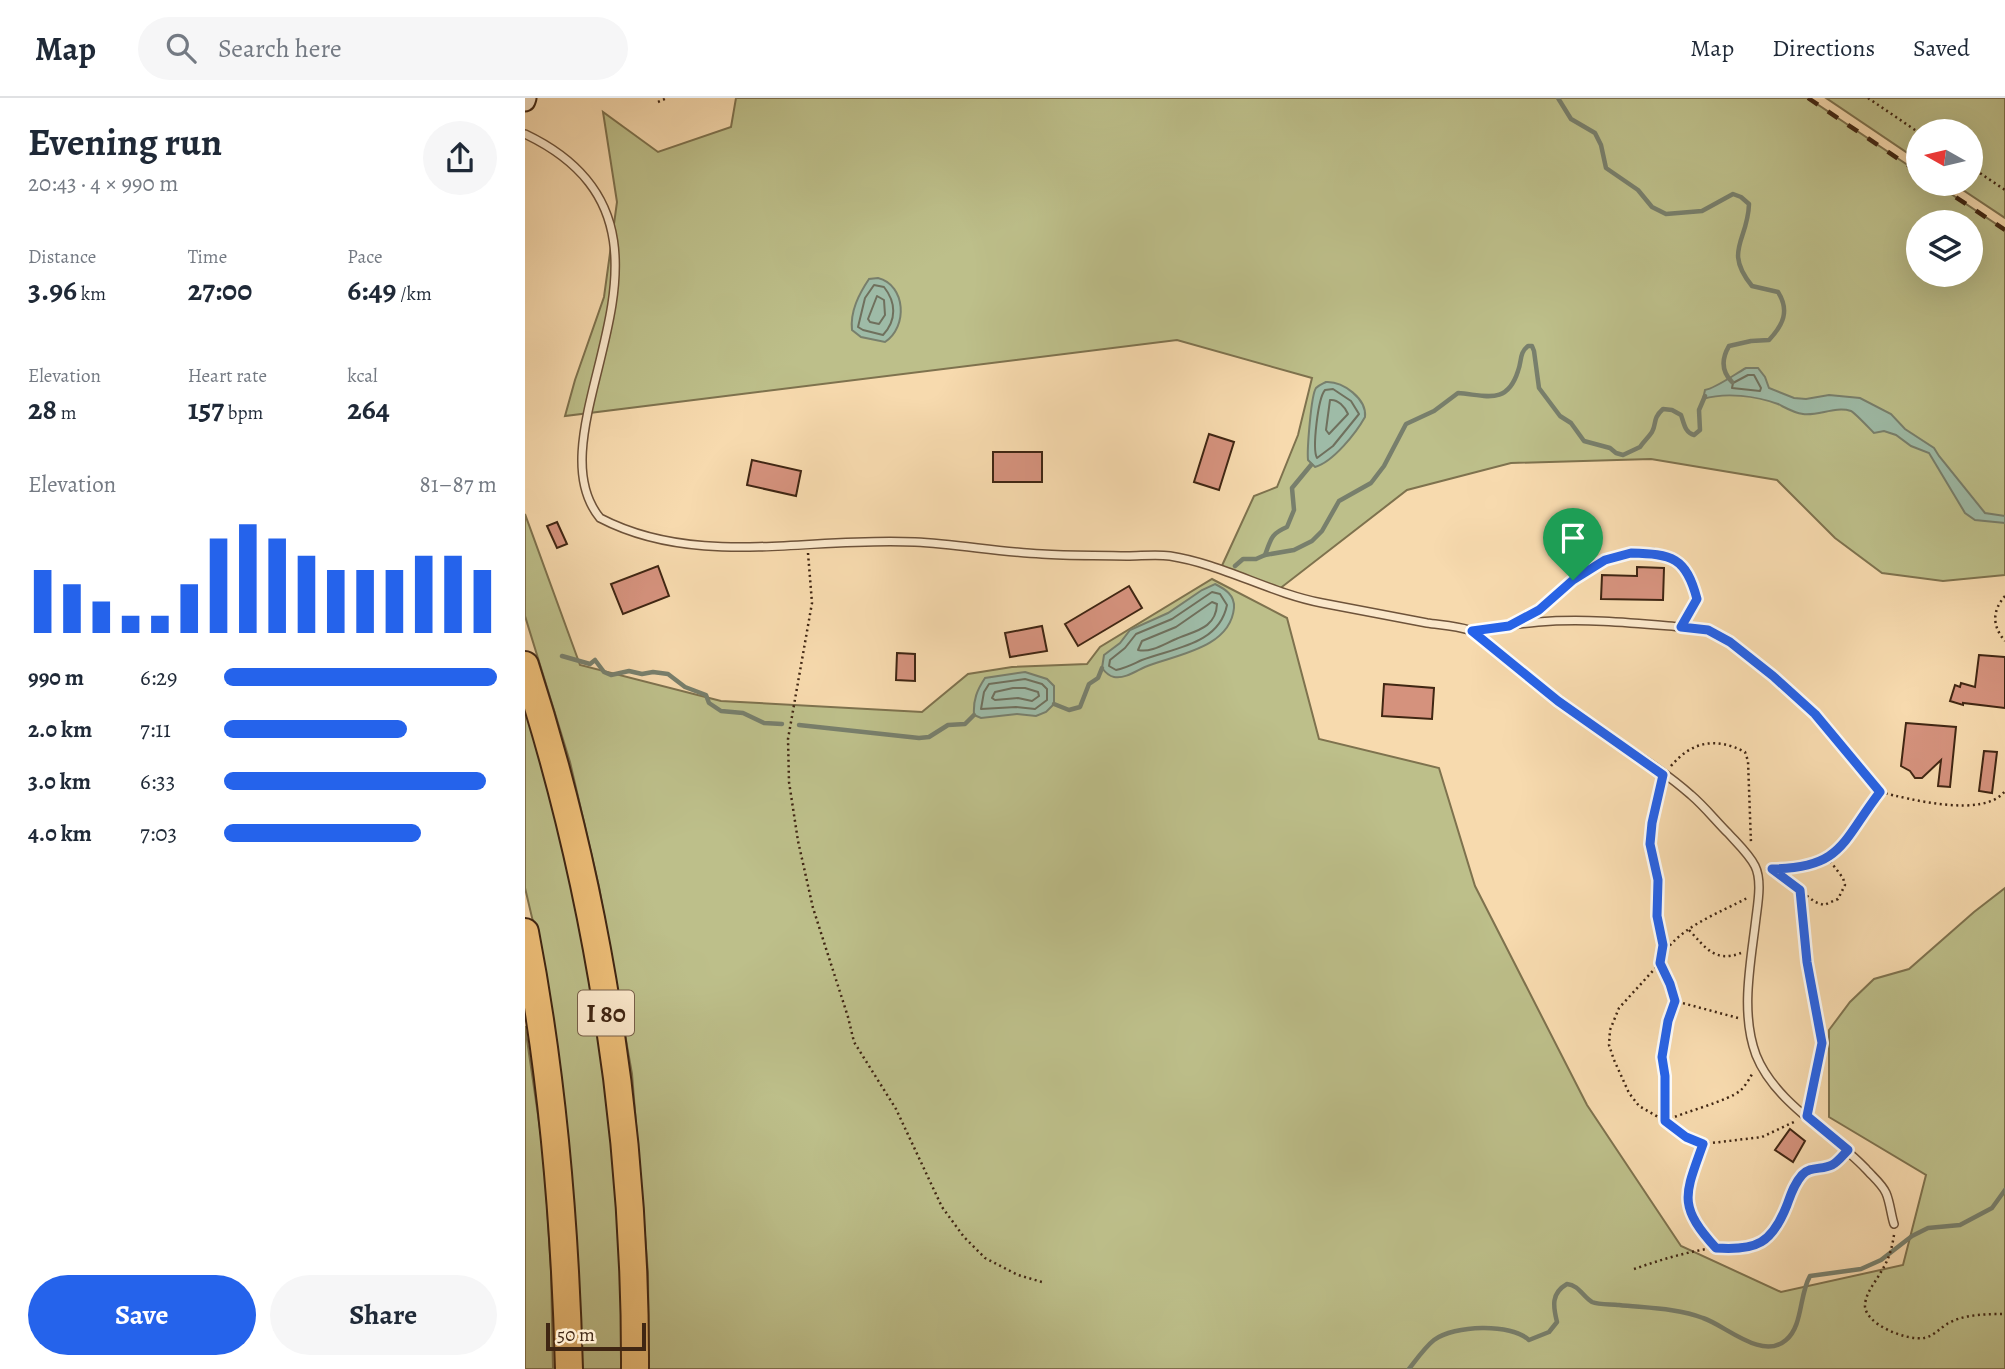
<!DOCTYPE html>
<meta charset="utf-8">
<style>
:root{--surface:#fff;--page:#f6f6f7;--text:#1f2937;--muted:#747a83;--line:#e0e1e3;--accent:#2563eb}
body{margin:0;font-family:Alegreya,serif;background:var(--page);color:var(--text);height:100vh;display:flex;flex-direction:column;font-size:26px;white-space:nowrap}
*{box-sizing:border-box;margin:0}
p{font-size:23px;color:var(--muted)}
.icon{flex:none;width:38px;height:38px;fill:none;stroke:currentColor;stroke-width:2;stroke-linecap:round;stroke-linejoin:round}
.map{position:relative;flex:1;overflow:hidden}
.drawer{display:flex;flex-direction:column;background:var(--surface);width:525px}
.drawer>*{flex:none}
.needle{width:46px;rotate:278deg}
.fabs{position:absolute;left:1381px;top:21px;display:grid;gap:14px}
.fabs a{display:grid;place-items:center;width:77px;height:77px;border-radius:50%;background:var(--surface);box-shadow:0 7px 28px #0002;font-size:35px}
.scale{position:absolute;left:21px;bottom:18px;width:100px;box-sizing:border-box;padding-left:7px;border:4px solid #402613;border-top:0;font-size:19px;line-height:24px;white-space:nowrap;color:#402613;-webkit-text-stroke:5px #fae7ca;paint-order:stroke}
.pin{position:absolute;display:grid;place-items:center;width:60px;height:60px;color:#fff;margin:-72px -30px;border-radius:50% 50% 50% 0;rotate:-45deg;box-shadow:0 0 7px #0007}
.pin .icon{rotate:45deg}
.round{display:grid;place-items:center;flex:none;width:74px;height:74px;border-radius:37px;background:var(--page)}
.head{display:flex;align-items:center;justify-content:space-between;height:119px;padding:0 28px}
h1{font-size:38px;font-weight:700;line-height:52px}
.metrics{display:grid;grid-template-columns:repeat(3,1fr);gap:10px;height:119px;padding:7px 28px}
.metrics div{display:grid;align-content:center}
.metrics b{font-size:30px;font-weight:700}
.metrics small{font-size:19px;font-weight:400}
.metrics p{font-size:19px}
.chart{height:196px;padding:14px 28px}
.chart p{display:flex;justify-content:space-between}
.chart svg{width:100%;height:126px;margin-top:7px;stroke:var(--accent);stroke-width:6}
.action{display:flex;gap:14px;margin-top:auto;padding:14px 28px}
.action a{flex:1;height:80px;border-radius:42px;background:var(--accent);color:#fff;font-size:28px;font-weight:700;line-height:80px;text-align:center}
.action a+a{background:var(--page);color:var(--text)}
ul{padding:0 28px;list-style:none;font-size:23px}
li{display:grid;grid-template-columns:112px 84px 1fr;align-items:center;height:52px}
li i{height:18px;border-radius:9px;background:var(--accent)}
header{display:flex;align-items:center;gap:42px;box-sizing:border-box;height:98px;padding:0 35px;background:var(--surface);border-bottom:2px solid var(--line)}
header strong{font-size:33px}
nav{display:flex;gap:38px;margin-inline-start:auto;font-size:24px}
.search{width:490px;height:63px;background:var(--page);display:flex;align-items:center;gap:18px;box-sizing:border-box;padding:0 24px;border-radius:38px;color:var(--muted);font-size:26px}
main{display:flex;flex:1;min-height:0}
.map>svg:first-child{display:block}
.green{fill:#bdbf8a;stroke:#7e724e;stroke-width:2;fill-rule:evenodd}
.water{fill:#9ebba7;stroke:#787f6c;stroke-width:2}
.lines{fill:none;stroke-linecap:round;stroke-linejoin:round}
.shore{stroke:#6f705d;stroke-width:2}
.stream{stroke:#787f6c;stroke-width:4.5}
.building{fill:#d5927d;stroke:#402613;stroke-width:2}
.lane-casing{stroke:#6e533a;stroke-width:10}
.secondary-casing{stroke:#402613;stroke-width:23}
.highway-casing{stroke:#402613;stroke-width:30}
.path{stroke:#402613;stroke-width:2.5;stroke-dasharray:2 3.5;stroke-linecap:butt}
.lane{stroke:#fae7ca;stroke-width:7}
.secondary{stroke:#fae7ca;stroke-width:19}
.highway{stroke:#ecbd77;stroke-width:26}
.rail{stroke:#402613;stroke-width:4.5;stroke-dasharray:12 12;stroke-linecap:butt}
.route-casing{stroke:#fff;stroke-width:14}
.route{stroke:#2563eb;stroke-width:9}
.labels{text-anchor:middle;stroke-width:7;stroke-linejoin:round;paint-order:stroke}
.shield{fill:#fae7ca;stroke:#78604a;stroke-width:2}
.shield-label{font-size:26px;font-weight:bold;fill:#402613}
</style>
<header>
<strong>Map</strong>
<div class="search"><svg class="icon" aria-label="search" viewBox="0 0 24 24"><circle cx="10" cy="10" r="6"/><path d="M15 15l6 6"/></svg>Search here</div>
<nav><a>Map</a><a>Directions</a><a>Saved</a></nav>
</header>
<main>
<section class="drawer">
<div class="head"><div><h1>Evening run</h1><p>20:43 · 4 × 990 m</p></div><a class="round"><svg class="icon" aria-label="share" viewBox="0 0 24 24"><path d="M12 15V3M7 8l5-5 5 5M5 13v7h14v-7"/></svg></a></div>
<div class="metrics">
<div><p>Distance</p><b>3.96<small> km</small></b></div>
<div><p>Time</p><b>27:00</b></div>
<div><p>Pace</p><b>6:49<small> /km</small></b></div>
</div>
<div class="metrics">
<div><p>Elevation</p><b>28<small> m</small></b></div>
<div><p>Heart rate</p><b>157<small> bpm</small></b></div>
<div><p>kcal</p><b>264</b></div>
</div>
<div class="chart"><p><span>Elevation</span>81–87 m</p>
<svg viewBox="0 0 160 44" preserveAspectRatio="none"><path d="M5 44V22M15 44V27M25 44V33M35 44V38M45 44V38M55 44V27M65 44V11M75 44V6M85 44V11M95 44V17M105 44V22M115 44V22M125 44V22M135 44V17M145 44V17M155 44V22"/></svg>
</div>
<ul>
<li><b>990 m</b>6:29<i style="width:100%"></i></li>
<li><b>2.0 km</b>7:11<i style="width:67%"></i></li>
<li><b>3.0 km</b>6:33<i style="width:96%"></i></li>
<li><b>4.0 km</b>7:03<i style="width:72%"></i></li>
</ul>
<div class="action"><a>Save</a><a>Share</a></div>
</section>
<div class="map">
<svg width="1480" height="1271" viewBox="0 0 1480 1271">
<rect width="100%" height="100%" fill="#f7daae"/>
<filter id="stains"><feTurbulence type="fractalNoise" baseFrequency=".00286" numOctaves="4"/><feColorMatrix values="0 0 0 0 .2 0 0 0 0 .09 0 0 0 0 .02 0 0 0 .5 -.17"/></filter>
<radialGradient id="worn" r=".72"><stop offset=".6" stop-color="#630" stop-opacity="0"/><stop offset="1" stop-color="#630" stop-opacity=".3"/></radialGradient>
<g class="green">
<path d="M211,0H1283L1393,74V86H1411L1480,132V477L1418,483L1357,475L1310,440L1252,382L1126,361L986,365L882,392L753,492L695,472L729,398L752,389L773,337L787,280L652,242L40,318L50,282L79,199L92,104L78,14L133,54L206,29ZM1393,124H1446V177H1393Z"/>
<path d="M1301,0H1480V120L1429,86H1446V33H1393V62Z"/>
<path d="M0,416L55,567L196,603L397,614L443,576L487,569L562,566L575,549L687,481L762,520L794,641L914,670L950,788L1062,1007L1156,1148L1256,1194L1378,1167L1401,1077L1304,1019V932L1325,904L1349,881L1384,871L1449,814L1480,790V1271H124L123,1175L107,976L74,789L45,664L0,518Z"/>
<path d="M0,597L47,780L81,983L98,1148L101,1271H55L13,845L0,790Z"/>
<path d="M0,928L19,1058L26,1172L28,1271H0Z"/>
</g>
<g class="water">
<path d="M353,180C381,187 383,229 360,244L336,239L327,232C325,213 334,196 344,181Z"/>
<path d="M1221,270H1233L1240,279L1244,290L1269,300L1281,301L1304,297L1335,300L1366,316L1380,331L1409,350L1414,358L1460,415L1480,418V425L1450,422L1440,415L1404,355L1386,348L1371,337L1359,333L1349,335C1345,331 1329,314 1326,313C1310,308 1294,318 1278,316C1269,315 1261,310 1253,306C1231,298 1201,294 1178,301L1180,292C1191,290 1210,276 1221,270Z"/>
<path d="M801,284C818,283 842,301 840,319C831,335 808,364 790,369L783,362C782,352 786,297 791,290C794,287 797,286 801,284Z"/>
<path d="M690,486C700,491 710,497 709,510C705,551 649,557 620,569C611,573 600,581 589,579C584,578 580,574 577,570L579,557L595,545L605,532L643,515L677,492Z"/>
<path d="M500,574L522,581L529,588V606L521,614L511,618L492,616L456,620L449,617C448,602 452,592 460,580Z"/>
</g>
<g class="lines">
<g class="shore">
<path d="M349,187L359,189C371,204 372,222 358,237L338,232L333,229L340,200Z"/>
<path d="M352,198L359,202L360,217L354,226L345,224L343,221Z"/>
<path d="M1223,277H1229L1236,290L1235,293L1207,290L1208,285Z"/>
<path d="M808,291L826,303L834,316L808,348L792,360C787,351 793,300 800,292Z"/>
<path d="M805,302C813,301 820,309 823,316L804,336L801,332Z"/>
<path d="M687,494L695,496L702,507C694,547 648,550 617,562C608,566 601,570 591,572L584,568L585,562L600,550L611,536L647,521Z"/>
<path d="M687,504L692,506C691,531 669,533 651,541C639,546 626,555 613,552L617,543L651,529Z"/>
<path d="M500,581L517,586L522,591V602L510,611L491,609L456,611L459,594L464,586Z"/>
<path d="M488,590H500L513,594L514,598L507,603L493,600L470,602L467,600L470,594Z"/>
</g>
<g class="stream">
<path d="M1033,0L1046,21L1070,35L1076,47L1081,70L1113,92L1127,109L1141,116L1177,113L1208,96L1216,99L1224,106C1223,143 1198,152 1227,188L1253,194C1265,213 1258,227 1244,242L1226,243L1204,248C1197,260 1196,273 1207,284"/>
<path d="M740,457L769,452L787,443L797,433L814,403L846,385L859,368L881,326L909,313L933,295C960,297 982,308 993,273C997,263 994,255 1003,248H1007L1009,253L1014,290L1035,318L1046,325L1059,343L1085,350L1091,355L1098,357L1115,349C1119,343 1123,340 1127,334C1132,325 1127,321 1138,311L1147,312L1156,317C1159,325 1160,335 1169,337L1175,332L1174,312L1180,298"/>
<path d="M710,468L718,461H731L740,457C746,442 745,436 762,429L769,412L767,390L786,367"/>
<path d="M37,558L65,566L70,562L79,574L86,577L104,573L117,576L128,574L143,576L160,589L181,597L184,605L196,613L218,615L239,625L257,626"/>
<path d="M529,606L544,612L555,609L564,586L573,580L577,570"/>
<path d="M274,627L394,640L404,639L423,627L440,626L449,617"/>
<path d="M884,1271C891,1262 900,1249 909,1242C929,1227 986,1225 1004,1242L1024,1234L1032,1224C1028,1208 1026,1195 1042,1186C1054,1187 1058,1199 1067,1204C1074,1207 1086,1206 1094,1207C1121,1210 1152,1210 1178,1220C1200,1227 1237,1263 1261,1242C1278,1228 1274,1197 1285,1178L1336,1171L1356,1162L1387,1138L1403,1130L1435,1127L1467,1110L1480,1092"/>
</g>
</g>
<g class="building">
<path d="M684,336L709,344L694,392L669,384Z"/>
<rect x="468" y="354" width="49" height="30"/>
<path d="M227,362L276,373L271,398L222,387Z"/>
<path d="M32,424L42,446L32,450L22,428Z"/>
<path d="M133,468L144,498L98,516L86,486Z"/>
<path d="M1112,469L1139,470L1138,502L1076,501L1077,477L1112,478Z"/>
<path d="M604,488L617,510L553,548L540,526Z"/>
<path d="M517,528L522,553L485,559L480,535Z"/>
<path d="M372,555L390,556V583L371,582Z"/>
<path d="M1454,557L1480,559V610L1438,605V607L1425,603L1430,587L1435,589L1436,585L1450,589Z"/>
<path d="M859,586L909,590L907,621L857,618Z"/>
<path d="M1381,625L1431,629L1425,689L1413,688L1416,662L1397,680H1390L1385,673L1376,668Z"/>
<path d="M1459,653L1472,654L1467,695L1454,693Z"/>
<path d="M1265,1031L1280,1043L1268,1064L1250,1052Z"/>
</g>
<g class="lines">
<defs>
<g id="lane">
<path d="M0,36C196,129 0,329 75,420C173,471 285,438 390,444C432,446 474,454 517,456C545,458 574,457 602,458C616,458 631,456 645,458C697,466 745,495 797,505C832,512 867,518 902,525C915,527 931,528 944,532C962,539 978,560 993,572C1018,592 1044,611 1070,629C1102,651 1137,671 1166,697C1179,708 1191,723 1203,735C1212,745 1224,756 1230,768C1237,782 1233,804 1231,820C1226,864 1215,914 1231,957C1250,1005 1306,1034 1341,1071C1347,1078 1357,1086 1361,1095C1365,1104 1366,1117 1369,1126"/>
<path d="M947,533C969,530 991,526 1013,524C1061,520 1109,525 1156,529L1172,501C1168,487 1165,473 1152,463C1134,450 1097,453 1078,463C1053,476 1036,497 1013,512C1004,518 994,523 984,529"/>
</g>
<path id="secondary" d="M0,3L1,0"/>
<g id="highway">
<path d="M0,567C73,792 111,1034 110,1271"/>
<path d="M0,834C28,979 40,1124 44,1271"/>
</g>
</defs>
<use href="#lane" class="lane-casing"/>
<use href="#secondary" class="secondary-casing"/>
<use href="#highway" class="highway-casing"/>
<g class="path">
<path d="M1343,0L1393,34"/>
<path d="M133,4L142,0"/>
<path d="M1446,69L1480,92"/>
<path d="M283,455L287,505L263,641L264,684L273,743L288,810L323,919L329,944L371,1011L417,1109L439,1139L460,1160L493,1177L517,1184"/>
<path d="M1480,498C1467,513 1467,528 1480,543"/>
<path d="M1165,530C1230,539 1316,643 1355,694"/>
<path d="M1146,668C1167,643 1191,639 1220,654L1223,663L1226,745"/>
<path d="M1137,686L1127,725L1125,746L1133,782L1132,818L1138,854"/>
<path d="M1240,771C1317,770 1313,748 1355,694C1384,701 1459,721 1480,693"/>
<path d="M1247,771L1290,804L1299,807L1313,801L1320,787L1318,780L1302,759"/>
<path d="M1275,792L1282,864L1297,945L1284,1010"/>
<path d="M1164,832C1181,850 1190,865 1216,855"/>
<path d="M1135,865L1094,910L1085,932L1084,947L1089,962L1104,995L1114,1008L1140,1023L1161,1039L1178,1046L1237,1039L1271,1023"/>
<path d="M1213,920L1150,903L1145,886L1135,865C1145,832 1195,815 1224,799"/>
<path d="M1140,1023L1137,959L1143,923L1150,903"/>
<path d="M1140,1023C1158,1014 1204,1003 1216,992C1221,987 1225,980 1228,974"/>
<path d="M1178,1046C1160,1097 1152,1107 1191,1150"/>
<path d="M1369,1137C1367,1150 1364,1161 1357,1172C1351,1184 1342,1192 1340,1206C1338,1226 1382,1243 1399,1240C1409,1238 1414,1231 1422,1226C1438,1216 1462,1216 1480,1216"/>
<path d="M1109,1171C1135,1162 1161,1154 1188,1150C1202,1148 1217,1152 1231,1147C1237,1145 1244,1140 1248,1135C1262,1118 1262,1092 1277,1077C1287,1066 1303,1073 1316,1060"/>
</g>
<use href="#lane" class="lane"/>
<use href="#secondary" class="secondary"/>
<use href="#highway" class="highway"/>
<g class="rail">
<path d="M1283,0L1393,74"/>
<path d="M1411,86L1480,132"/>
</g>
</g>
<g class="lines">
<defs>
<path id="route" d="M1106,455C1147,456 1161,459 1172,501L1156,529L1183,532L1205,544L1248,578L1290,616L1355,694C1317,743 1318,770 1247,771L1275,792L1282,864L1297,945L1282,1018L1323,1052C1318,1057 1313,1064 1307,1067C1297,1072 1285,1068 1277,1077C1269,1086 1266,1096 1262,1107C1247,1145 1232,1153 1191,1150C1152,1107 1160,1097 1178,1046L1161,1039L1140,1023V978L1137,959L1143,923L1150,903L1145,886L1135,865L1138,847L1132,818L1133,782L1125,746L1127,725L1138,677L1033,603L947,533L984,528L1014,512L1048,482L1080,462Z"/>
</defs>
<use href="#route" class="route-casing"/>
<use href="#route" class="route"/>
</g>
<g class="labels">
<rect class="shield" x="53" y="892.5" width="56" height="45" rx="5"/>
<g class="shield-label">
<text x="81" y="924">I 80</text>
</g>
</g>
<rect width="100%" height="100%" filter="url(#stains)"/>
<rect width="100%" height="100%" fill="url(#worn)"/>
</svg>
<div class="fabs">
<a><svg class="needle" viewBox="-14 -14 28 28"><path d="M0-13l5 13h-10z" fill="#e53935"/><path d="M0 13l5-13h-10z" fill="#747a83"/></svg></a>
<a><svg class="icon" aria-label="layers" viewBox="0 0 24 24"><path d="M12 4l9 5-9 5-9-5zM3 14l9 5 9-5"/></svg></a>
</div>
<div class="scale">50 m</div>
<div class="pin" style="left:1048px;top:482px;background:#1e9e55"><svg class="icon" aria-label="arrive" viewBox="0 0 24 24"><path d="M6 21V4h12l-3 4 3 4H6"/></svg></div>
</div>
</main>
